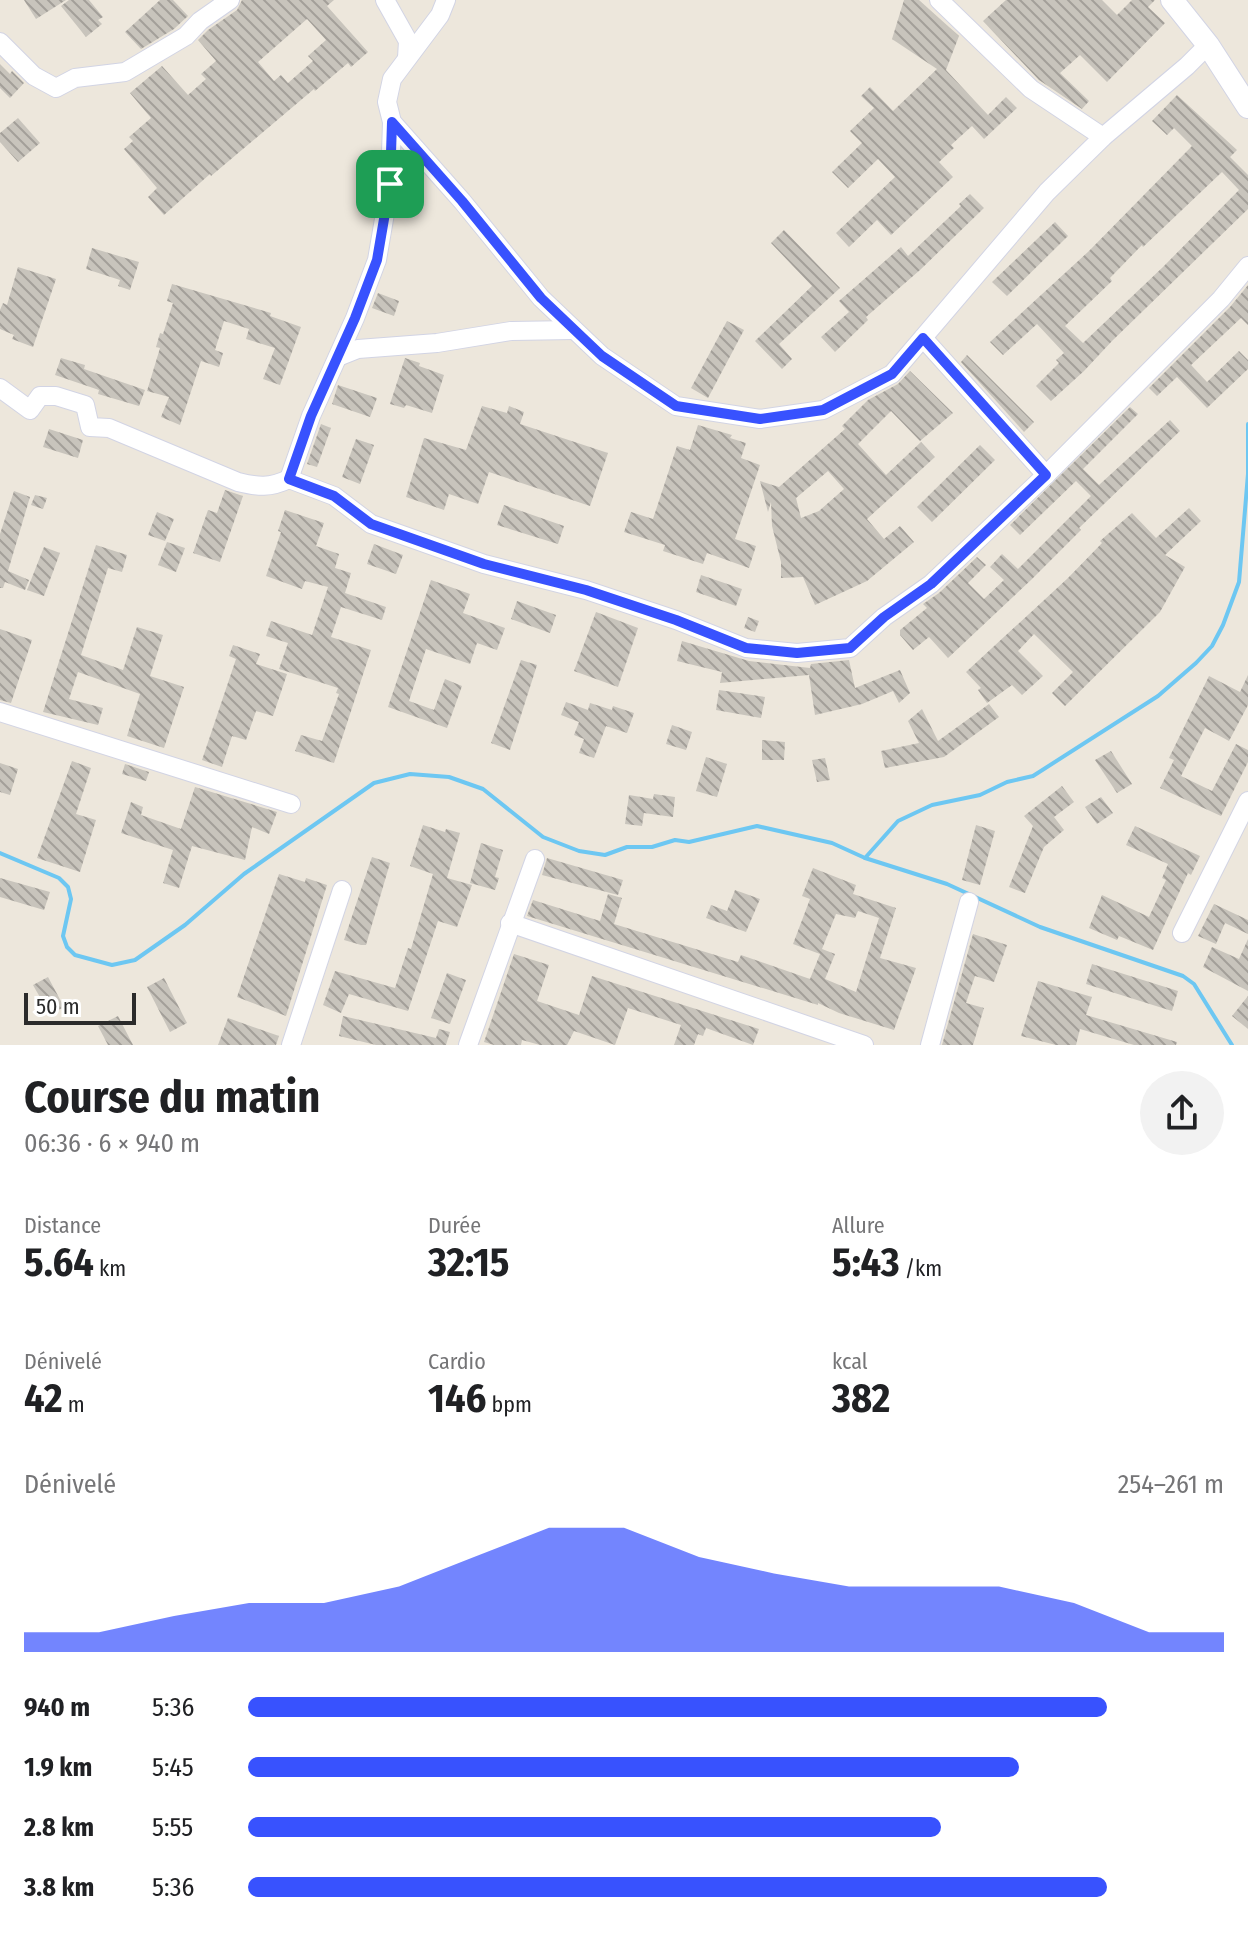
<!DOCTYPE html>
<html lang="fr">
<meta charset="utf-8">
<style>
:root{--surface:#fff;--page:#f2f2f2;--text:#202124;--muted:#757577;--accent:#3852fe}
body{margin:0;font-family:"Fira Sans Condensed",sans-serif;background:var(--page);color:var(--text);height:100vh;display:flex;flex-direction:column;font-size:30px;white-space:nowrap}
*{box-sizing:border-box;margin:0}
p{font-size:26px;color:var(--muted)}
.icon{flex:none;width:44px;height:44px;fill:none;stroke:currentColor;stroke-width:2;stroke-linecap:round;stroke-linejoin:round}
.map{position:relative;height:1045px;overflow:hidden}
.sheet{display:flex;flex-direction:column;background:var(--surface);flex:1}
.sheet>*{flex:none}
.scale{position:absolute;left:24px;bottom:20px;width:112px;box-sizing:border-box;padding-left:8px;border:4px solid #2b2b2b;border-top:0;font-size:22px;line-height:28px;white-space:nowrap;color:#2b2b2b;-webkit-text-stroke:6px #fff;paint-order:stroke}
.pin{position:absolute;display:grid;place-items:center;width:68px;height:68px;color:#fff;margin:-34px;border-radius:16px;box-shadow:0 4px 12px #0006}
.round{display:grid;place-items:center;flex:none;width:84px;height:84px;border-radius:42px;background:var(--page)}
.overview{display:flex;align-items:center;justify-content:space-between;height:136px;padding:0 24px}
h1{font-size:44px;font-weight:700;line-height:60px}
.metrics{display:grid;grid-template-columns:repeat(3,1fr);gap:12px;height:136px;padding:8px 24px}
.metrics div{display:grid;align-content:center}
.metrics b{font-size:40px;font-weight:700}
.metrics small{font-size:22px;font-weight:400}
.metrics p{font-size:22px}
.chart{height:224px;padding:16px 24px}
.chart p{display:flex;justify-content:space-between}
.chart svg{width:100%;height:144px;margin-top:8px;fill:var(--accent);opacity:.7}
ul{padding:0 24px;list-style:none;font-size:26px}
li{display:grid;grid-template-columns:128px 96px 1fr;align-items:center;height:60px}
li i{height:20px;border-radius:10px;background:var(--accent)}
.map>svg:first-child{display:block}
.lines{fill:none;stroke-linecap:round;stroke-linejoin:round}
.stream{stroke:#6dc7f2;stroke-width:4}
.building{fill:url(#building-back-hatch);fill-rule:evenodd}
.minor-casing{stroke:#d2d4e4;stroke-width:20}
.tertiary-casing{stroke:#d2d4e4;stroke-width:24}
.minor{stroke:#fff;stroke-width:18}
.tertiary{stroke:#fff;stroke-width:22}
.route-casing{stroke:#fff;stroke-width:16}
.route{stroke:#3852fe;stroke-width:10}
</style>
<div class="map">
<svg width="1248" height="1045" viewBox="0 0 1248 1045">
<defs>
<pattern id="building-back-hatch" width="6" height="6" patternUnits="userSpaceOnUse" patternTransform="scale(2)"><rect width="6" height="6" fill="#c8c4bc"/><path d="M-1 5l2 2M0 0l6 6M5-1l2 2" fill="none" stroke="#a39f99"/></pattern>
</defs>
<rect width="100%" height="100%" fill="#ede7dc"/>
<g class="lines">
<g class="stream">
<path d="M1248,424V474"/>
<path d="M0,853L59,878L68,887L71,899L63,936L67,947L75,955L112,965L135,960L185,925L244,874L374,783L410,774L449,777L483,789L543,837L579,851L605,855L627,847H652L675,840L689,842L757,826L832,843L865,858L898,821L932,805L980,795L1007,782L1033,776L1158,696L1196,663L1212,646L1223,625L1239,582L1248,474"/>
<path d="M865,858L947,884L1040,927L1183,976L1194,984L1232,1045"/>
</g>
</g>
<g class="building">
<path d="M24,0H66L36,19Z"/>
<path d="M69,0H89L103,17L98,20L102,24L86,37L61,6Z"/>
<path d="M160,0H173L188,16L174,29L141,49L125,32Z"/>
<path d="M242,0H334L327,6L368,52L351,67L348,63L315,91L314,89L211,176L210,174L164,215L148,197L157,188L124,149L133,141L129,137L151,118L130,93L162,66L188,95L206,79L201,74L216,61L198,40L208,30L237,10ZM307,19L326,40L308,56L313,61L288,83L281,75L274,81L258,62Z"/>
<path d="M904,0H919L959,36L946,70L988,115L1006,97L1017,108L984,139L972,126L951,145L954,148L939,162L953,177L891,235L877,220L849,247L836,233L895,177L878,159L848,188L832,172L862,143L850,131L874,108L861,96L870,87L893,111L937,69L892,39Z"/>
<path d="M1006,0H1102L1117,15L1132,0H1155L1148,7L1165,23L1107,82L1080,55L1060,73L1089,101L1082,109L1039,80L983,21Z"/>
<path d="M0,64L10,74L12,71L24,83L10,98L0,88Z"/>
<path d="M1177,95L1237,150L1230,157L1248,175V209L1112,341L1084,371L1051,401L1036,386L1059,363L1056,360L1064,353L1037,324L1003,355L990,342L1089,251L1192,146L1174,128L1167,135L1152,121ZM1222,172L1239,190L1163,267L1083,343L1065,326L1112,281L1110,278L1142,245L1143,247Z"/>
<path d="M18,118L40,143L18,162L0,142V133Z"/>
<path d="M970,194L984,208L920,270L866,317L868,320L835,352L821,337L849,312L839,301L901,247L908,256L961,206L959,204Z"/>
<path d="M1055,222L1068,236L1007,296L992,282Z"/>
<path d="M784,230L840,288L779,344L792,359L782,369L755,341L812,286L771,243Z"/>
<path d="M92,248L139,262L130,290L118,286L120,280L86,269Z"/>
<path d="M18,267L56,279L33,347L12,339L14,335L0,329V310L3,303L7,305Z"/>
<path d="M172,284L271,313L270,316L301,327L280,385L263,379L275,348L246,339L249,329L224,321L215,350L223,353L219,367L201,361L180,425L161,417L169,397L147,391L160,348L156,347L160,333L163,334L173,303L167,301Z"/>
<path d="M1248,285V325L1241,318L1191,365L1207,382L1239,351L1248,360V369L1207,408L1177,377L1157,396L1149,388L1230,307Z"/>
<path d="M378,293L399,301L394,316L372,308Z"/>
<path d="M727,321L744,330L708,398L691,388Z"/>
<path d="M967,355L1034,422L1024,432L961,362Z"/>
<path d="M61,358L85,365L84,369L145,390L139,406L98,394L99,390L55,375Z"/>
<path d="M405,358L420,363L419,366L444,375L432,413L406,405L404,408L390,404Z"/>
<path d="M910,371L953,413L920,441L891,411L858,444L886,475L921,442L935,457L867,519L884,539L900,526L914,542L867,581L815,605L803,577L781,578V562L772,526L771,502L768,512L760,481L779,487L845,429L842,426L868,400L898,384ZM828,471L844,489L819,511L801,518L796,498Z"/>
<path d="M338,385L377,398L370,417L332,404Z"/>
<path d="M482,406L507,413L509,406L524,412L520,424L608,453L590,506L489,472L478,504L449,494L444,510L406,497L424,438L466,450Z"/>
<path d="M1130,407L1138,414L1083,469L1099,485L1170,420L1180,431L1079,528L1081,530L1031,580L948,658L929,637L913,650L900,635V630L927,608L923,604L939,593L977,557L986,565L968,583L984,599L1004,580L990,567L1002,554L1018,569L1091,496L1076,481L1020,535L1010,525Z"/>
<path d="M321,424L331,428L317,467L307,464Z"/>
<path d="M698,425L732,435L730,438L746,443L741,458L760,465L735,539L756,546L749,568L707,553L703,564L663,551L665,545L624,532L631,512L653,519L677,446L690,450Z"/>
<path d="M49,429L83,440L78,458L43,447Z"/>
<path d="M356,439L374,445L360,484L342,477Z"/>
<path d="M980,445L995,460L932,522L917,507Z"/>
<path d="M225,490L243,496L220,562L193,553L208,510L217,513Z"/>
<path d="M14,491L30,497L8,571L29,580L25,590L5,582L3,588H0V534Z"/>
<path d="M35,495L47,498L43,509L31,505Z"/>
<path d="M504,505L564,526L558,544L497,525Z"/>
<path d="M1189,508L1201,521L1165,555L1185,567L1160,612L1065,706L1052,693L1073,672L1034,634L1018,651L1043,676L1022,695L1012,685L987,703L978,690L981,688L966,672L1068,578L1102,543L1100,541L1132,513L1156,538Z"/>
<path d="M285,510L324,523L316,546L339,554L335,568L351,573L345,593L386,607L382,620L341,607L331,637L371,650L334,763L295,751L301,735L322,741L339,694L336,693L338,688L279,669L288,643L266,636L271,621L312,635L328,587L305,581L302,589L266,576L281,532L278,531Z"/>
<path d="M157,512L174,519L165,541L148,535Z"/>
<path d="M167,542L185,548L176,572L158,565Z"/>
<path d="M374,544L403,555L396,574L367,564Z"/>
<path d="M96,545L127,555L122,572L108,568L81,655L123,670L137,627L163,635L150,676L184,687L164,748L127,736L140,694L78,672L69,699L103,708L98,725L43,712Z"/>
<path d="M44,547L60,553L44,596L27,590Z"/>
<path d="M701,575L742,589L736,606L696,592Z"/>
<path d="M431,580L470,594L463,613L505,628L497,650L477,643L470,664L426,649L409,701L434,710L445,679L462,686L447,728L388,707Z"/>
<path d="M517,601L556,615L550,633L511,619Z"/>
<path d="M596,612L638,628L618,687L574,671Z"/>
<path d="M748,617L759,621L755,632L744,628Z"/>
<path d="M0,629L32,640L11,703L0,700Z"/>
<path d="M682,641L749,661L810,668L811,664L849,660L855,688L900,670L910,693L899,703L893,691L862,704L815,715L809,675L720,683L722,672L677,661Z"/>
<path d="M233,645L260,654L256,664L287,674L273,716L256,711L246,740L232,736L222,767L202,760L236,659L229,656Z"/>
<path d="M521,660L537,665L510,750L491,743Z"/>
<path d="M1248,675V705L1229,741L1205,728L1181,776L1212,791L1236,744L1248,750V762L1221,816L1160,788L1174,760L1169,758L1209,676L1240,692Z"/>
<path d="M719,690L765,697L761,718L716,710Z"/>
<path d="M566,702L588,710L590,703L612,710L613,706L634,713L627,733L606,726L594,758L579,753L584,739L574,735L579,722L561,715Z"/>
<path d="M989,704L999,717L944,757L885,768L881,751L919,743L908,721L922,709L938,741Z"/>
<path d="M672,725L692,732L686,750L666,744Z"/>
<path d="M762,740L785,742L784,760H762Z"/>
<path d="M1111,751L1132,784L1117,793L1095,760Z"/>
<path d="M706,757L727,764L717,797L696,791Z"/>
<path d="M825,758L830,780L817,782L812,760Z"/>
<path d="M72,761L91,768L76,814L96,820L80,872L37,858Z"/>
<path d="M0,763L18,769L10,795L0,792Z"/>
<path d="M125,764L149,772L146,781L122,774Z"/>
<path d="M1062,786L1074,802L1054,817L1064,830L1044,847L1025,893L1009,887L1033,826L1024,816Z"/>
<path d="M195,787L277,812L269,834L252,827L245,860L192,846L179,888L163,883L173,850L121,833L131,802L143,807L141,815L181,829Z"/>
<path d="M654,794L675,797L673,817L644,813L642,826L625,824L629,795L653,799Z"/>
<path d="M1101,797L1113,813L1097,824L1085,807Z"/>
<path d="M423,825L445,832L446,829L460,833L447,878L472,885L457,927L438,921L408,1011L349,994L341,1013L323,1005L335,971L395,988L408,948L411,949L433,874L410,866Z"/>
<path d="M976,825L995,831L980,885L962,880Z"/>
<path d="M1135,826L1200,856L1191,875L1188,873L1153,950L1119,936L1117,940L1089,928L1102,895L1149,917L1166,880L1162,878L1168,864L1126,845Z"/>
<path d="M481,843L503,850L495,877L499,878L495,890L470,883Z"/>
<path d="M372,857L390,863L366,945H361L344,940Z"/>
<path d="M547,858L623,880L618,895L542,875Z"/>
<path d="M813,868L856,885L853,894L896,908L880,958L916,968L894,1030L839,1013L818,1003V1005L527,916L533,900L600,921L608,894L622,898L614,924L738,962L741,955L810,979L820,954L793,944L810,899L802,896ZM858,911L879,918L856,992L825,979L835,954L822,949L836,914L855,918Z"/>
<path d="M279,874L305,882L306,878L327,885L286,1016L237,997Z"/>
<path d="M0,878L50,892L44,910L0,897Z"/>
<path d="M735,890L760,899L746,932L706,918L711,905L727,911Z"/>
<path d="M1214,904L1248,920V934L1225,923L1216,944L1198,936Z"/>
<path d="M973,934L1007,945L994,982L975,976L966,1003L984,1008L973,1045H942Z"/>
<path d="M1248,939V991L1203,967L1212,947L1239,959Z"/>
<path d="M514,954L549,965L537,1001L579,1015L592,976L759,1029L753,1045L706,1028L703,1036L698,1034L694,1045H674L681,1025L628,1008L615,1045L574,1031L567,1045H540L522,1040L521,1045H494L484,1042Z"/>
<path d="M1092,964L1178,991L1172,1011L1086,984Z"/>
<path d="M447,973L466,980L450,1024L431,1018Z"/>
<path d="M48,977L64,1007L50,1015L33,985Z"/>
<path d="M164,978L187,1023L170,1032L147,987Z"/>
<path d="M1038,981L1092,997L1086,1015L1177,1042L1176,1045H1134L1080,1029L1076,1045H1056L1021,1036Z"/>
<path d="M1248,996V1029L1232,1016Z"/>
<path d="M118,1016L133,1045H108L98,1026Z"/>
<path d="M343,1016L436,1038L439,1029L450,1032L446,1045H376L339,1036Z"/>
<path d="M228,1018L279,1036L276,1045H218Z"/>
</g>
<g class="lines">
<defs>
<g id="minor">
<path d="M385,0L408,41L407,58"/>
<path d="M446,0L440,15L392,79L387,102L392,122L462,201L541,298L602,356L676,406L760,419L823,410L892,374L1047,192L1103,137L1187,66L1208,45"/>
<path d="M939,0L1031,89L1103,137"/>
<path d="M0,42L34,76L56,88L75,78L125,72L186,36L200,21L230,0"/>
<path d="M923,338L1046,475"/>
<path d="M338,357L358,349L437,343L511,331L574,330"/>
<path d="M0,388L30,410L40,396H56L85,405L90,427L109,428L238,482C258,487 270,488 289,479L334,496L371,524L484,564L586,590L676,620L746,648L797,653L850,648L884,617L931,584L1046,475L1221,299L1248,266"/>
<path d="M289,479L311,416L355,318L377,260L390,184L392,122"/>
<path d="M0,712L291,804"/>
<path d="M510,923L864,1045"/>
<path d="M1182,933L1248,801"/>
<path d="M291,1045L342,890"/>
<path d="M468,1045L535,859"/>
<path d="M930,1045L969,902"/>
</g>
<path id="tertiary" d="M1172,0L1208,45L1248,107"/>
</defs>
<use href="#minor" class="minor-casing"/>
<use href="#tertiary" class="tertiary-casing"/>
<use href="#minor" class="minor"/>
<use href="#tertiary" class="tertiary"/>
</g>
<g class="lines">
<defs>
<path id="route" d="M392,122L462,201L541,298L602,356L676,406L760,419L823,410L892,374L923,338L1046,475L931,584L884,617L850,648L797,653L746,648L676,620L586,590L484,564L371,524L334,496L289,479L311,416L355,318L377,260L390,184Z"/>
</defs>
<use href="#route" class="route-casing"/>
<use href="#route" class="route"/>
</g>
</svg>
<div class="scale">50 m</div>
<div class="pin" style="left:390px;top:184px;background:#1e9e55"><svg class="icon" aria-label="arrive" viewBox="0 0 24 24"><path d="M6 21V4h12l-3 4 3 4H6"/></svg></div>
</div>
<section class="sheet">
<div class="overview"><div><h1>Course du matin</h1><p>06:36 · 6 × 940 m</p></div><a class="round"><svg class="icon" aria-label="share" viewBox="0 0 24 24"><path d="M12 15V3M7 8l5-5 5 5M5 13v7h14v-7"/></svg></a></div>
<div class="metrics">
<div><p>Distance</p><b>5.64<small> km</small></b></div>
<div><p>Durée</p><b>32:15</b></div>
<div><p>Allure</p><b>5:43<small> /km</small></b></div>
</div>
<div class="metrics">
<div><p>Dénivelé</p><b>42<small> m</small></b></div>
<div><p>Cardio</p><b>146<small> bpm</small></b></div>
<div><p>kcal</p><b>382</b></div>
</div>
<div class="chart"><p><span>Dénivelé</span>254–261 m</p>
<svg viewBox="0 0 160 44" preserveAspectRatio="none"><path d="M0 44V38L10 38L20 33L30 29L40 29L50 24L60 15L70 6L80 6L90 15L100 20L110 24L120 24L130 24L140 29L150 38L160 38V44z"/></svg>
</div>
<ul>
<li><b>940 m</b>5:36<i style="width:88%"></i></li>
<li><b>1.9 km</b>5:45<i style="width:79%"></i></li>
<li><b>2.8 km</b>5:55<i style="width:71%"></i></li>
<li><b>3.8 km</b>5:36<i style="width:88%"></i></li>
</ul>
</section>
